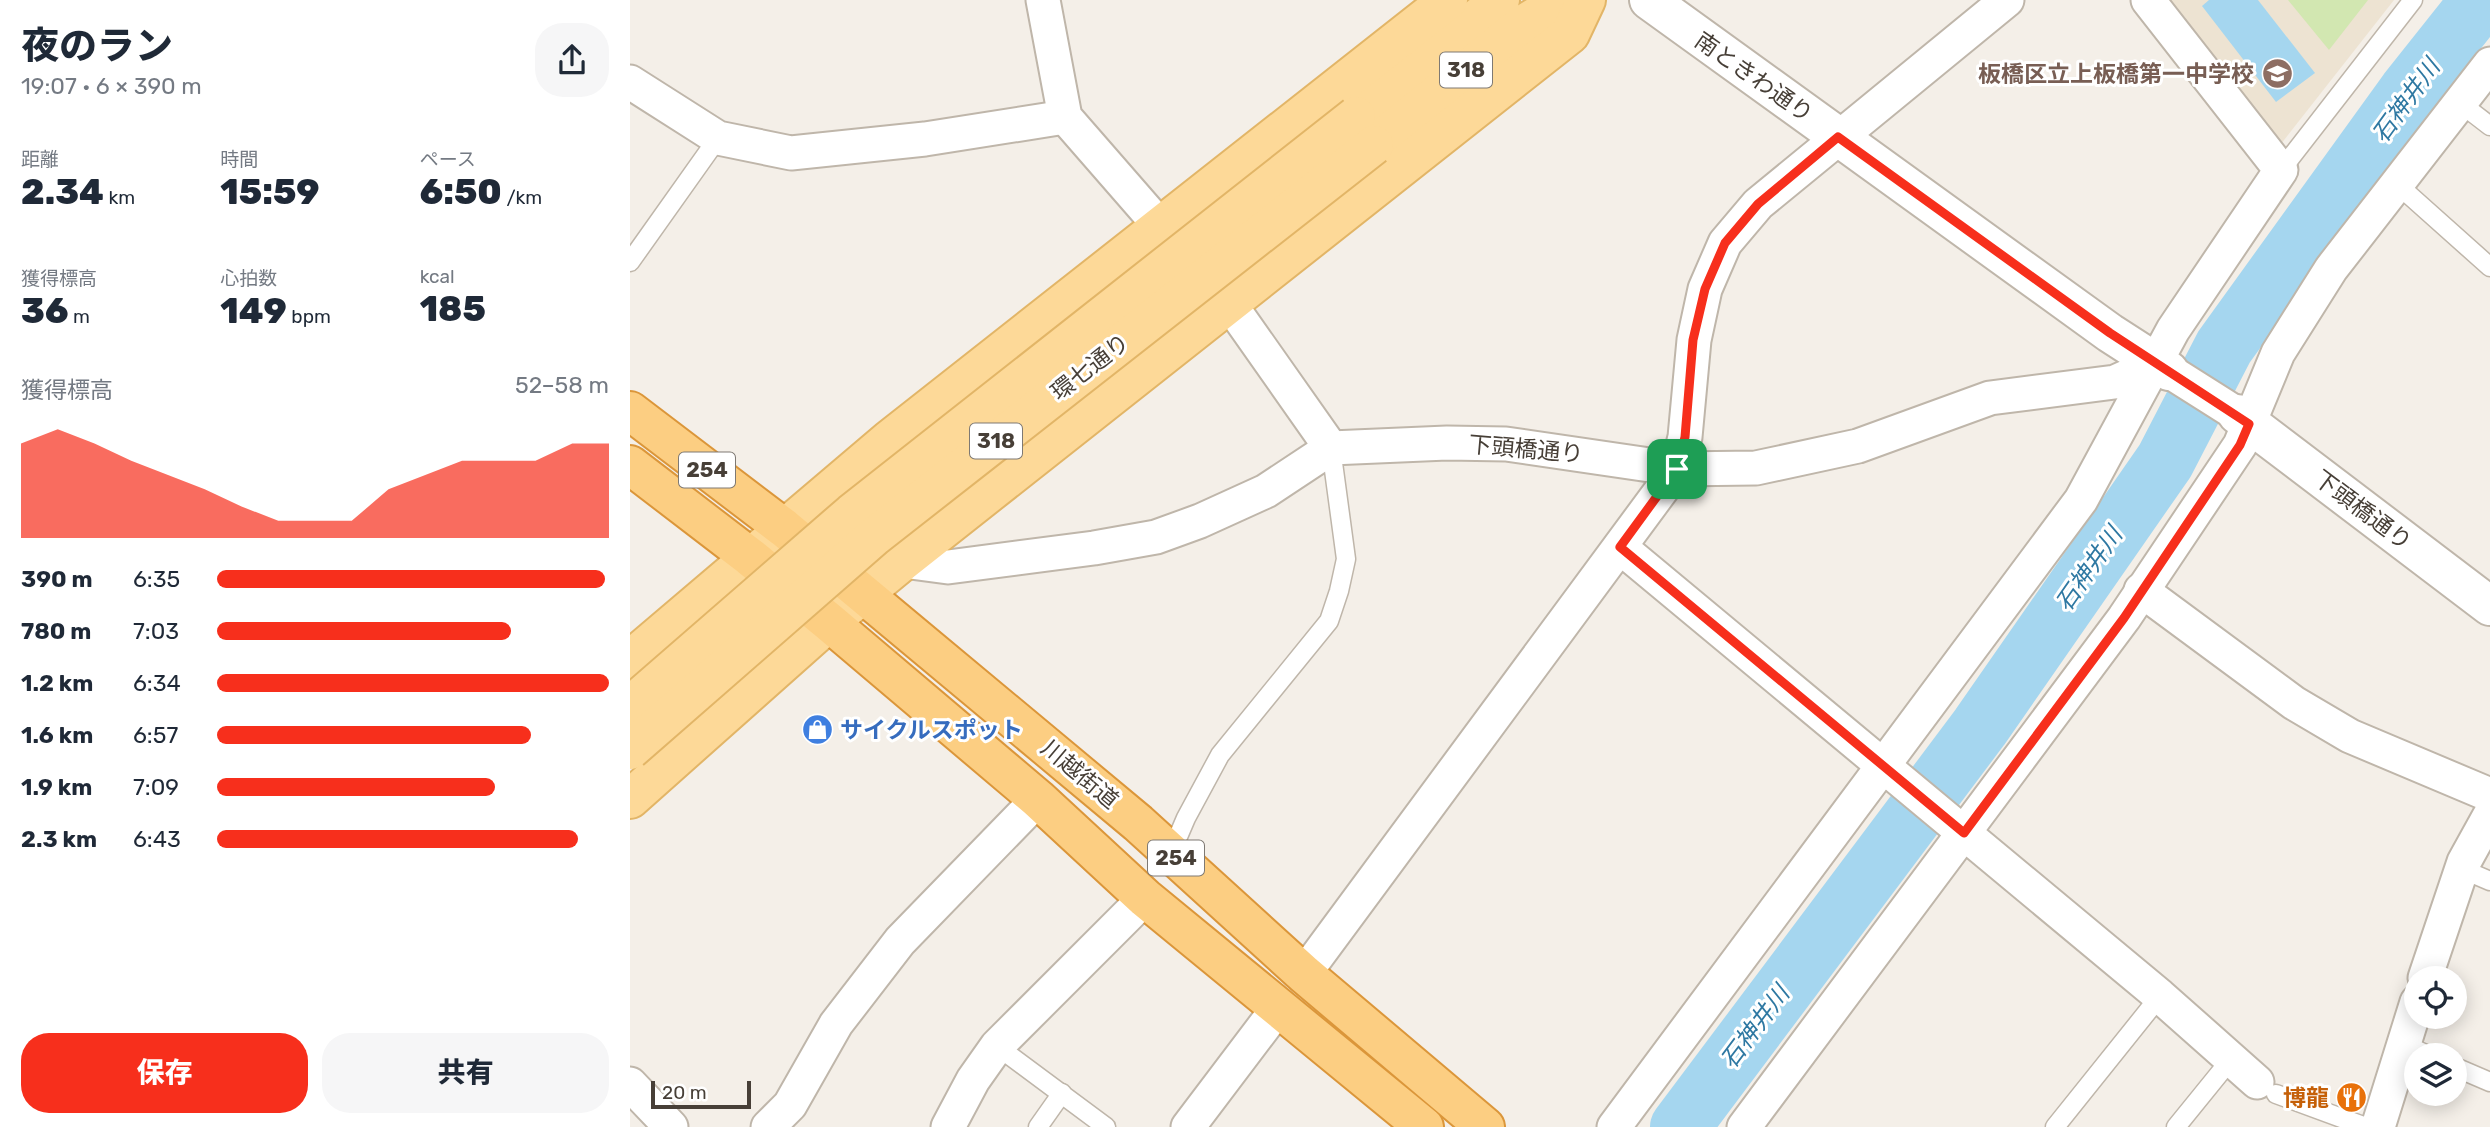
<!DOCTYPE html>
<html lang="ja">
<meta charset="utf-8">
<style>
:root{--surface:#fff;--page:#f6f6f7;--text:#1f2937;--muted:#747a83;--accent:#f72f1c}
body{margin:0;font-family:Rubik,"Noto Sans JP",sans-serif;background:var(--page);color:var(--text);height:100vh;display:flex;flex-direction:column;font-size:26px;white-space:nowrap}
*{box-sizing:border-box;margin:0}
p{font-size:23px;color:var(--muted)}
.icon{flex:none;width:38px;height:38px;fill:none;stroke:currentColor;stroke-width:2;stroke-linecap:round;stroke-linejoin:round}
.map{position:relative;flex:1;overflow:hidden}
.side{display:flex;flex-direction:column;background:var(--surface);width:630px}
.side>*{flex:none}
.tools{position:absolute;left:1774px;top:966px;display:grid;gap:14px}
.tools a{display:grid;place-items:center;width:63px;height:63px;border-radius:50%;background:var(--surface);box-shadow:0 4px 18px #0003;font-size:35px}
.scale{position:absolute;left:21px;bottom:18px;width:100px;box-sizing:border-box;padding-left:7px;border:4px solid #473f37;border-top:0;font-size:19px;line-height:24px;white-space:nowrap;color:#473f37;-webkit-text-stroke:5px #fff;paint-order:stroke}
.pin{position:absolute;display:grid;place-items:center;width:60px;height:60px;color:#fff;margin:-30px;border-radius:14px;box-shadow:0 4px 10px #0006}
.round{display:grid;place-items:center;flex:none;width:74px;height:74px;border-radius:28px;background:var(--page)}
.summary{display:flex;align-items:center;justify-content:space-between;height:119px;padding:0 21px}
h1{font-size:38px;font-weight:800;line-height:52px}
.figures{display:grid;grid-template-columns:repeat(3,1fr);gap:10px;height:119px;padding:7px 21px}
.figures div{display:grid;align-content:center}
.figures b{font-size:35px;font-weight:800}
.figures small{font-size:19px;font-weight:400}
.figures p{font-size:19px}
.chart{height:196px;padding:14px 21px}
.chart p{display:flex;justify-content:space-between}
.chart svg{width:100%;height:126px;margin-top:7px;fill:var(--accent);opacity:.7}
.primary-button{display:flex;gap:14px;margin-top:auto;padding:14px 21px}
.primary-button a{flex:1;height:80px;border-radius:28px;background:var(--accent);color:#fff;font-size:28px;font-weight:800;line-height:80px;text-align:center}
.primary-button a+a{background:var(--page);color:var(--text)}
ul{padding:0 21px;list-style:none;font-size:23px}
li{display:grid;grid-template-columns:112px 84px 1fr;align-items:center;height:52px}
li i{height:18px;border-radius:9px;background:var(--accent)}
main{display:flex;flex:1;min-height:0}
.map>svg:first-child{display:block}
.education{fill:#ede3d2}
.green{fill:#d2e7b1}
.water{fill:#a5d6ef}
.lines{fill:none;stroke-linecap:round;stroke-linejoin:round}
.river{stroke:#a5d6ef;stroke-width:60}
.service-casing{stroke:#bfb6aa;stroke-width:21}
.minor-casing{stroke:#bfb6aa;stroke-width:37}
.tertiary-casing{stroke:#bfb6aa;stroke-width:42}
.primary-casing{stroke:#e2b567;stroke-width:42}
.trunk-casing{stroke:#db963a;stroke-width:42}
.service{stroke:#fff;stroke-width:18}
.minor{stroke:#fff;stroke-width:33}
.tertiary{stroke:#fff;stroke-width:38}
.primary{stroke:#fdd998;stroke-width:38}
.trunk{stroke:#fcce82;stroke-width:38}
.primary-bridge-casing{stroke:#e2b567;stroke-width:42;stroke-linecap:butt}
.primary-bridge{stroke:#fdd998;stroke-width:38}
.route-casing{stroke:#fff;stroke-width:14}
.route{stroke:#f72f1c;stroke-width:9}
.labels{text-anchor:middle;stroke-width:6;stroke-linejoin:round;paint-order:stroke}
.shield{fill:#fff;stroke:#7e7973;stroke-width:2}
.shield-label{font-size:21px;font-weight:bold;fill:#473f37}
.education-label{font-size:23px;font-weight:bold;fill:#785e54;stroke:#fff;text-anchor:end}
.street-label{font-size:23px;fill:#473f37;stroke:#fff}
.shop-label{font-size:23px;font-weight:bold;fill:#366cbe;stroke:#fff;text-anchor:start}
.food-label{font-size:23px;font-weight:bold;fill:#c56008;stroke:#fff;text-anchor:end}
.water-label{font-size:24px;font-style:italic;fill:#2e78a2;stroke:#fff}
</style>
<main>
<section class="side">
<div class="summary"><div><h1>夜のラン</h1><p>19:07 · 6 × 390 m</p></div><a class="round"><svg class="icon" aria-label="share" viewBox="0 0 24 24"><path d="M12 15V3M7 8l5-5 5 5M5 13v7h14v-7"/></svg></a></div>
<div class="figures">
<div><p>距離</p><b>2.34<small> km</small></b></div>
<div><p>時間</p><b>15:59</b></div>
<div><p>ペース</p><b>6:50<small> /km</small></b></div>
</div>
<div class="figures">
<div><p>獲得標高</p><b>36<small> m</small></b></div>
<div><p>心拍数</p><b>149<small> bpm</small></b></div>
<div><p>kcal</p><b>185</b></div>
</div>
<div class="chart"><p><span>獲得標高</span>52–58 m</p>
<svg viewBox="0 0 160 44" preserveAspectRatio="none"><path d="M0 44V11L10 6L20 11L30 17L40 22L50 27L60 33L70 38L80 38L90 38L100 27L110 22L120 17L130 17L140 17L150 11L160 11V44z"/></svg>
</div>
<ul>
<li><b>390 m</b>6:35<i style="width:99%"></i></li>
<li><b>780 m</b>7:03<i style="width:75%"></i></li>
<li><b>1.2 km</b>6:34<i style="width:100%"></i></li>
<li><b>1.6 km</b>6:57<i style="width:80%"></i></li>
<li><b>1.9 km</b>7:09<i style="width:71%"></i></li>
<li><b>2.3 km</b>6:43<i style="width:92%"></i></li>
</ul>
<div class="primary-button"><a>保存</a><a>共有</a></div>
</section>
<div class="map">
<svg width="1860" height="1127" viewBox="0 0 1860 1127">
<rect width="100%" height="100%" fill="#f4efe8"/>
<path class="education" d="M1530,0H1764L1647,149Z"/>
<path class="green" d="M1658,0H1738L1699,50Z"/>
<path class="water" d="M1579,0H1628L1685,73L1646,102L1572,6Z"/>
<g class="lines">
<path class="river" d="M1050,1127L1350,727L1535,461L1594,347L1778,92L1851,0"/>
<defs>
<g id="service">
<path d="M1830,103L1860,126"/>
<path d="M1651,170L1783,0"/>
<path d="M1767,184L1860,267"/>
<path d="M0,262L88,138"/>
<path d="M541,853L556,818L590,755L699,621L709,591L716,559L701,448"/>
<path d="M1832,869L1860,881"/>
<path d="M1773,1044L1798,1055"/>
<path d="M367,1046L476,1127"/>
<path d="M1825,1067L1860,1082"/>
<path d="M1646,1094L1736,1127"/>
<path d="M408,1127L432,1093"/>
<path d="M1425,1127L1530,996"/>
<path d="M1546,1127L1602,1058"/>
</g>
<g id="minor">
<path d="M413,0L435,117L530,226"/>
<path d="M0,82L88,138L161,153L295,139L435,117"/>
<path d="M599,303L701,448"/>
<path d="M1539,371L1607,414"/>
<path d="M990,547L1530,996L1627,1082"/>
<path d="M273,561L318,567L464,548L526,537L570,521L636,491L701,448L817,443L876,444L1047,469L1126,468L1228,446L1360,398L1485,382L1527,363"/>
<path d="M1511,590L1664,703L1720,736L1860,795"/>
<path d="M674,974L1047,469L1055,437L1064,340L1075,289L1095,243L1128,204L1377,0"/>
<path d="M1795,978L1834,862L1860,815"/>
<path d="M0,1084L41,1127"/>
<path d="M138,1127L160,1105L206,1024L270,941L408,799"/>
<path d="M318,1127L343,1080L367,1046L515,898"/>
<path d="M558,1127L648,1008"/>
<path d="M984,1127L1451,500L1543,330L1651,170L1518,0"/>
<path d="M1114,1127L1494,618L1610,445L1648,353L1701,269L1860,64"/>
<path d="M1748,1127L1787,1002"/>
</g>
<g id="tertiary">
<path d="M1019,0L1480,333L1539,371"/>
<path d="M1607,414L1860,606"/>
</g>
<g id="primary">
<path d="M726,116L870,0"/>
<path d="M744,145L891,26L933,0"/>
<path d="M0,660L259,440L818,0"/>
<path d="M0,799L199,622L273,561L940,34L956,0"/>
</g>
<g id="trunk">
<path d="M0,411L154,528L508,823L674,974L855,1127"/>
<path d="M0,465L120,557L199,622L408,799L515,898L794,1127"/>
</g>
</defs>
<use href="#service" class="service-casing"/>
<use href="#minor" class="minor-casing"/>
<use href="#tertiary" class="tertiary-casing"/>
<use href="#primary" class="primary-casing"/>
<use href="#trunk" class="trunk-casing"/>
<use href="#service" class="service"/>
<use href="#minor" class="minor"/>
<use href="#tertiary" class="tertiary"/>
<use href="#primary" class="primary"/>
<use href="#trunk" class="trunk"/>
<defs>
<g id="primary-bridge">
<path d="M0,706L222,513L726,116"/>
<path d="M0,750L245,536L744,145"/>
</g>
</defs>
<use href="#primary-bridge" class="primary-bridge-casing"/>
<use href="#primary-bridge" class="primary-bridge"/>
</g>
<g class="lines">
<defs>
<path id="route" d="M1208,137L1480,333L1619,424L1610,445L1494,618L1334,833L990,547L1047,469L1055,437L1063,340L1075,289L1095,243L1128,204Z"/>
</defs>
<use href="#route" class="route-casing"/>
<use href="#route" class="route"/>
</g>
<defs>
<symbol id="school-disc" viewBox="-11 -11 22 22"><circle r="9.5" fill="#8d6e63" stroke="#fff"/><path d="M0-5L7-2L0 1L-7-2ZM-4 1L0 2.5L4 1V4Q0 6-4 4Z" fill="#fff"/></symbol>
<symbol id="shop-disc" viewBox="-11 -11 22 22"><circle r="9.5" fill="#3f7fe0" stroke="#fff"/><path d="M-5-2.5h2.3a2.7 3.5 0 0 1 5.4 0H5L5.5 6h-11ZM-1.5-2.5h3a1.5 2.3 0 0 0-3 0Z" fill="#fff"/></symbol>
<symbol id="restaurant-disc" viewBox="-11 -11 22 22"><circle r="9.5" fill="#e8710a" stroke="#fff"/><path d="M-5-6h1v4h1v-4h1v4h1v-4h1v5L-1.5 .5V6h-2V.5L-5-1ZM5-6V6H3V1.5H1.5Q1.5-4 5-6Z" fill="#fff"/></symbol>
</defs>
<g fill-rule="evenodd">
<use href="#school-disc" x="1630" y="56" width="35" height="35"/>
<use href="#shop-disc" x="170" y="712" width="35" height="35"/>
<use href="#restaurant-disc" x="1704" y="1080" width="35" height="35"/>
</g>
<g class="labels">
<g class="shield">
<rect x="810" y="52.5" width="52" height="35" rx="5"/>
<rect x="340" y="423.5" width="52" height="35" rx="5"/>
<rect x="49" y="452.5" width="56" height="35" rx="5"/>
<rect x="518" y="840.5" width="56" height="35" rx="5"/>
</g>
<g class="shield-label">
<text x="836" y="77">318</text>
<text x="366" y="448">318</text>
<text x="77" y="477">254</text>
<text x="546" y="865">254</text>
</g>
<g class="education-label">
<text x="1624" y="82">板橋区立上板橋第一中学校</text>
</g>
<g class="street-label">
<text transform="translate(1124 77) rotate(35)" y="8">南ときわ通り</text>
<text transform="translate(460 367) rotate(-38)" y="8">環七通り</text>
<text transform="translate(896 449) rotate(5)" y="8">下頭橋通り</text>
<text transform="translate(1733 510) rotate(37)" y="8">下頭橋通り</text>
<text transform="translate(450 774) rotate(40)" y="8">川越街道</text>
</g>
<g class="shop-label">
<text x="210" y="738">サイクルスポット</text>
</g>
<g class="food-label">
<text x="1699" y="1106">博龍</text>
</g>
<g class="water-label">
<text transform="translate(1776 101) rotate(-54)" y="8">石神井川</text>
<text transform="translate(1459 569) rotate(-55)" y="8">石神井川</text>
<text transform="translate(1125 1027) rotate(-53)" y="8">石神井川</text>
</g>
</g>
</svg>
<div class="tools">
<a><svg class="icon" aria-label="locate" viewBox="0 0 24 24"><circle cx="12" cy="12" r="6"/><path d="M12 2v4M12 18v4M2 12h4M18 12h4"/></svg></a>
<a><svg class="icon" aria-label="layers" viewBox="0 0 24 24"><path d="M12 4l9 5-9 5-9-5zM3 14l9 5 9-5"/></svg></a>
</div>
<div class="scale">20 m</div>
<div class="pin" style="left:1047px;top:469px;background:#1e9e55"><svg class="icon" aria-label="arrive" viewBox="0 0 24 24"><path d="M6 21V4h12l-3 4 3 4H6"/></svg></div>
</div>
</main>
